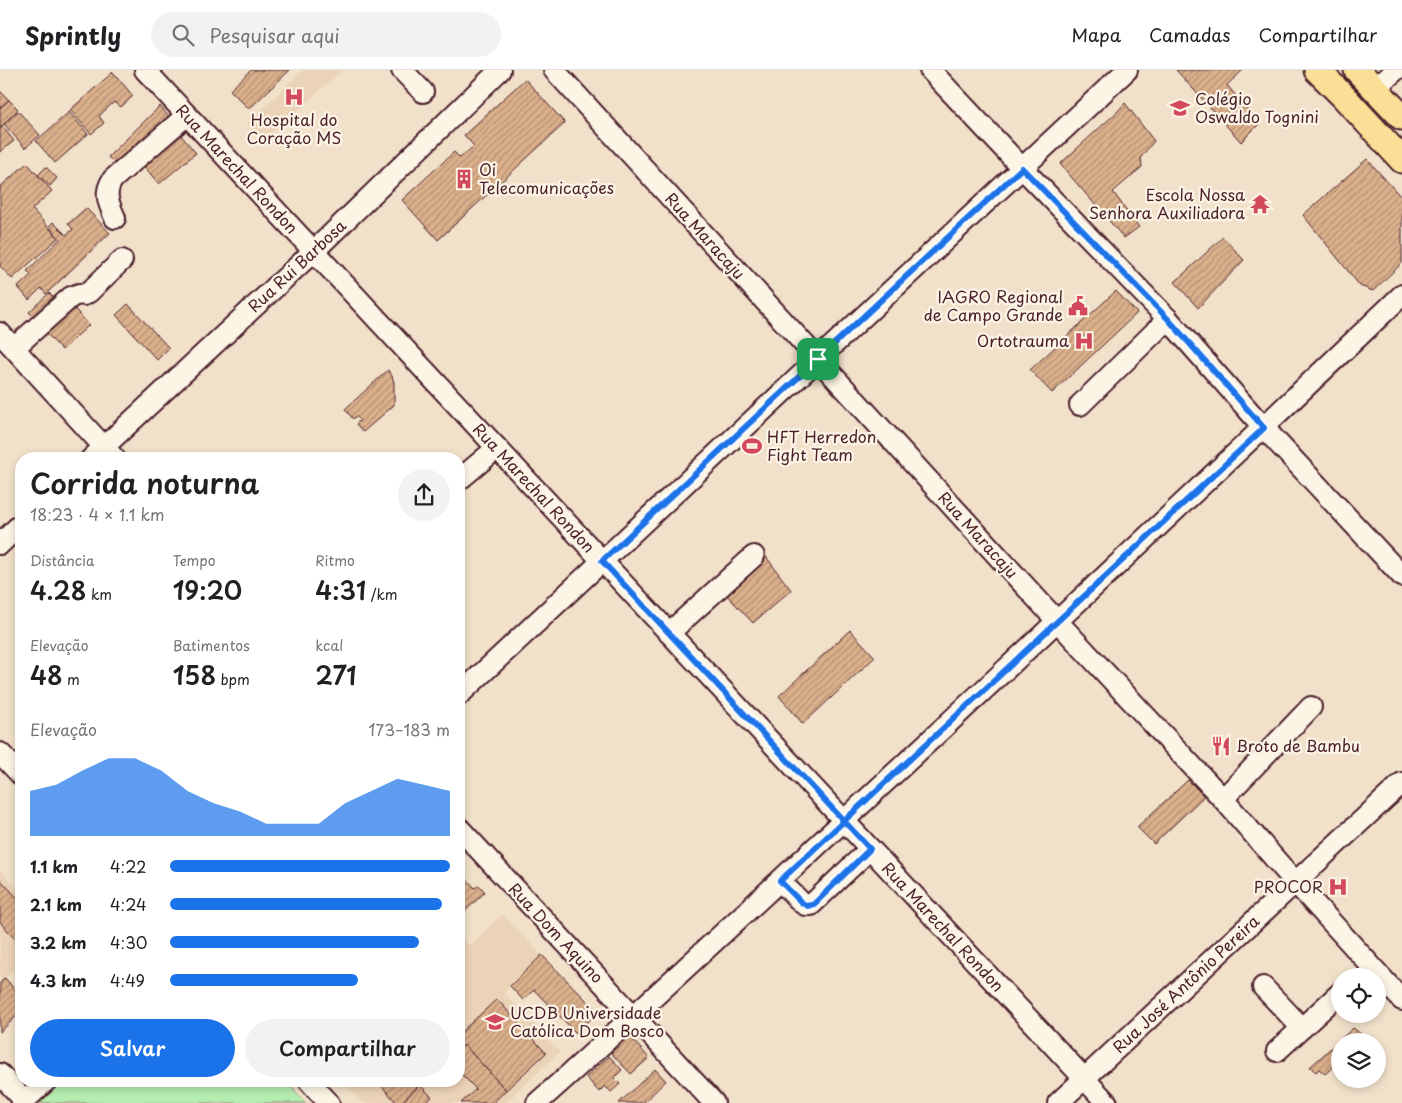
<!DOCTYPE html>
<html lang="pt">
<meta charset="utf-8">
<style>
:root{--surface:#fff;--page:#f2f2f2;--text:#202124;--muted:#757577;--line:#e0e0e0;--accent:#1a73e8}
body{margin:0;font-family:"Playpen Sans",sans-serif;background:var(--page);color:var(--text);height:100vh;display:flex;flex-direction:column;font-size:19px;white-space:nowrap}
*{box-sizing:border-box;margin:0}
p{font-size:16px;color:var(--muted)}
.icon{flex:none;width:28px;height:28px;fill:none;stroke:currentColor;stroke-width:2;stroke-linecap:round;stroke-linejoin:round}
.map{position:relative;flex:1;overflow:hidden}
.side{position:absolute;left:15px;top:382px;width:450px;height:635px;display:flex;flex-direction:column;background:var(--surface);border-radius:20px;box-shadow:0 2px 8px #0003}
.side>*{flex:none}
.tools{position:absolute;left:1331px;top:898px;display:grid;gap:10px}
.tools a{display:grid;place-items:center;width:55px;height:55px;border-radius:50%;background:var(--surface);box-shadow:0 2px 8px #0003;font-size:25px}
.pin{position:absolute;display:grid;place-items:center;width:42px;height:42px;color:#fff;margin:-21px;border-radius:10px;box-shadow:0 2px 8px #0006}
.round{display:grid;place-items:center;flex:none;width:52px;height:52px;border-radius:26px;background:var(--page)}
.overview{display:flex;align-items:center;justify-content:space-between;height:85px;padding:0 15px}
h1{font-size:28px;font-weight:600;line-height:38px}
.metrics{display:grid;grid-template-columns:repeat(3,1fr);gap:8px;height:85px;padding:5px 15px}
.metrics div{display:grid;align-content:center}
.metrics b{font-size:25px;font-weight:600}
.metrics small{font-size:14px;font-weight:400}
.metrics p{font-size:14px}
.chart{height:140px;padding:10px 15px}
.chart p{display:flex;justify-content:space-between}
.chart svg{width:100%;height:90px;margin-top:5px;fill:var(--accent);opacity:.7}
.cta{display:flex;gap:10px;margin-top:auto;padding:10px 15px}
.cta a{flex:1;height:58px;border-radius:30px;background:var(--accent);color:#fff;font-size:20px;font-weight:600;line-height:58px;text-align:center}
.cta a+a{background:var(--page);color:var(--text)}
ul{padding:0 15px;list-style:none;font-size:16px}
li{display:grid;grid-template-columns:80px 60px 1fr;align-items:center;height:38px}
li i{height:12px;border-radius:6px;background:var(--accent)}
header{display:flex;align-items:center;gap:30px;box-sizing:border-box;height:70px;padding:0 25px;background:var(--surface);border-bottom:1px solid var(--line)}
header strong{font-size:24px}
nav{display:flex;gap:28px;margin-inline-start:auto;font-size:18px}
.search{width:350px;height:45px;background:var(--page);display:flex;align-items:center;gap:12px;box-sizing:border-box;padding:0 18px;border-radius:28px;color:var(--muted);font-size:19px}
.map>svg:first-child{display:block}
.built{fill:#ebd3b7}
.green{fill:#b5ecaf;stroke:#80866d}
.building{fill:url(#building-hatch);stroke:#4a1f2b}
.lines{fill:none;stroke-linecap:round;stroke-linejoin:round}
.minor-casing{stroke:#4a1f2b;stroke-width:24}
.major-casing{stroke:#4a1f2b;stroke-width:29}
.minor{stroke:#fcf5e5;stroke-width:20}
.major{stroke:#fbdf96;stroke-width:25}
.route-casing{stroke:#fff;stroke-width:10}
.route{stroke:#1a73e8;stroke-width:6}
.labels{text-anchor:middle;stroke-width:4.5;stroke-linejoin:round;paint-order:stroke}
.poi-label{font-size:16px;fill:#4a1f2b;stroke:#fcf5e5;text-anchor:start}
.street-label{font-size:16px;fill:#4a1f2b;stroke:#fcf5e5}
</style>
<header>
<strong>Sprintly</strong>
<div class="search"><svg class="icon" aria-label="search" viewBox="0 0 24 24"><circle cx="10" cy="10" r="6"/><path d="M15 15l6 6"/></svg>Pesquisar aqui</div>
<nav><a>Mapa</a><a>Camadas</a><a>Compartilhar</a></nav>
</header>
<div class="map">
<svg width="1402" height="1033" viewBox="0 0 1402 1033">
<defs>
<pattern id="building-hatch" width="6" height="6" patternUnits="userSpaceOnUse" patternTransform="scale(1.25)"><rect width="6" height="6" fill="#dbb18c"/><path d="M-1 1l2-2M0 6l6-6M5 7l2-2" fill="none" stroke="#b48f73"/></pattern>
</defs>
<rect width="100%" height="100%" fill="#f2e1ca"/>
<filter id="ink" filterUnits="userSpaceOnUse"><feTurbulence type="fractalNoise" baseFrequency=".02" numOctaves="2"/><feDisplacementMap in="SourceGraphic" scale="10" xChannelSelector="R" yChannelSelector="G"/><feConvolveMatrix kernelMatrix="1 2 1 2 8 2 1 2 1" color-interpolation-filters="sRGB"/></filter>
<g filter="url(#ink)">
<g class="built">
<path d="M303,0H343L262,72L247,54Z"/>
<path d="M0,800L21,822V893L0,913Z"/>
<path d="M502,844L542,885L504,923L560,982L505,1033H363L343,1011H459V864L470,876Z"/>
</g>
<path class="green" d="M63,1011H285L306,1033H40Z"/>
<g class="building">
<path d="M251,0H290L249,39L230,20Z"/>
<path d="M1176,0H1243L1227,15L1259,54L1241,72Z"/>
<path d="M113,2L133,26L121,37L114,32L99,46L104,53L91,64L70,40Z"/>
<path d="M525,9L565,53L438,170L402,130L454,82L460,88L474,76L464,65Z"/>
<path d="M0,21L9,30L0,38Z"/>
<path d="M9,30L18,39L0,58V38Z"/>
<path d="M1125,33L1154,71L1141,87L1142,97L1113,122L1139,157L1124,168L1060,94L1117,42Z"/>
<path d="M160,36L169,47L130,85L127,82L115,94L108,87Z"/>
<path d="M18,41L40,65L25,78L4,54Z"/>
<path d="M69,42L88,64L55,93L36,71Z"/>
<path d="M3,57L14,71L0,82V59Z"/>
<path d="M179,63L196,83L159,114L142,94Z"/>
<path d="M1367,89L1402,128V193L1373,221L1360,216L1303,145Z"/>
<path d="M27,93L52,121L32,139L58,168L12,209L0,196V117Z"/>
<path d="M46,97L57,108L50,116L38,105Z"/>
<path d="M86,138L110,163L46,224L41,218L29,230L18,217L31,205L27,201L60,169L49,156L53,152L66,165L73,159L68,154Z"/>
<path d="M1223,167L1244,190L1198,238L1175,212Z"/>
<path d="M1116,221L1137,243L1052,323L1030,300Z"/>
<path d="M49,223L58,232L38,251L29,242Z"/>
<path d="M128,234L169,278L157,290L116,245Z"/>
<path d="M73,237L89,255L62,280L46,263Z"/>
<path d="M388,300L392,306L394,312V335L363,362L356,354L360,350L356,346L353,349L345,339Z"/>
<path d="M764,484L791,520L753,553L721,519Z"/>
<path d="M850,560L875,587L803,654L779,626Z"/>
<path d="M1188,710L1204,726L1154,774L1137,757Z"/>
<path d="M459,801L475,818L479,815L485,822L459,847Z"/>
<path d="M0,809L21,832V869L18,872L0,852Z"/>
<path d="M542,885L598,942L576,963L534,920L523,930L510,916Z"/>
<path d="M5,908L21,927V942L0,962V913Z"/>
<path d="M497,929L546,983L506,1020L464,975L459,980V964Z"/>
<path d="M1353,958L1361,964L1357,968L1360,971H1340V999L1335,995L1325,1004L1319,999L1316,1002L1310,997Z"/>
<path d="M626,969H632L649,988L631,1004L611,983Z"/>
<path d="M464,975L506,1020L493,1033H461L476,1019L459,1002V980Z"/>
<path d="M609,986L622,1000L614,1008L620,1014L611,1022L605,1016L599,1022L586,1007Z"/>
<path d="M655,999L666,1011L643,1033H619Z"/>
<path d="M377,1011H424L401,1033H397Z"/>
<path d="M420,1015L432,1027L425,1033H401Z"/>
</g>
<g class="lines">
<defs>
<g id="minor">
<path d="M145,0L1107,1033"/>
<path d="M402,0L423,22"/>
<path d="M554,0L1057,551L1223,729L1295,812L1402,930"/>
<path d="M930,0L1022,98L1168,249L1264,358L1402,506"/>
<path d="M1375,18L1396,0"/>
<path d="M115,148C109,134 103,123 113,109L187,45"/>
<path d="M0,263L115,389"/>
<path d="M14,278L71,227L79,224L84,225L89,222L122,190"/>
<path d="M1080,335L1168,249"/>
<path d="M91,389L314,181L500,0"/>
<path d="M459,410L497,378"/>
<path d="M0,474L21,454"/>
<path d="M669,563L754,486"/>
<path d="M459,625L1127,0"/>
<path d="M0,683L21,705"/>
<path d="M1223,729L1311,637"/>
<path d="M459,758L714,1033"/>
<path d="M780,811L802,833L805,835H811L870,779"/>
<path d="M1263,917L1302,958"/>
<path d="M1277,981L1340,923"/>
<path d="M0,1004L25,1031"/>
<path d="M309,1011L329,1033"/>
<path d="M22,1033L46,1011"/>
<path d="M537,1033C669,916 797,794 926,674C1085,525 1245,376 1402,225"/>
<path d="M1058,1033L1402,713"/>
</g>
<g id="major">
<path d="M1317,0L1344,27L1402,90"/>
<path d="M1357,0L1402,47"/>
</g>
</defs>
<use href="#minor" class="minor-casing"/>
<use href="#major" class="major-casing"/>
<use href="#minor" class="minor"/>
<use href="#major" class="major"/>
</g>
</g>
<g class="lines" filter="url(#ink)">
<defs>
<path id="route" d="M818,289L602,491L844,751L780,811L802,833L808,836L814,834L870,779L844,751L1264,358L1168,249L1022,98L818,289"/>
</defs>
<use href="#route" class="route-casing"/>
<use href="#route" class="route"/>
</g>
<defs>
<symbol id="hospital-bare" viewBox="-9 -9 18 18"><path d="M-5-5h3v3.5h4V-5h3V5h-3V1.5h-4V5h-3Z" fill="#d1495b" stroke="#fcf5e5" stroke-width="2.5" paint-order="stroke"/></symbol>
<symbol id="school-bare" viewBox="-9 -9 18 18"><path d="M0-5L7-2L0 1L-7-2ZM-4 1L0 2.5L4 1V4Q0 6-4 4Z" fill="#d1495b" stroke="#fcf5e5" stroke-width="2.5" paint-order="stroke"/></symbol>
<symbol id="building-bare" viewBox="-9 -9 18 18"><path d="M-4-6H4V6H1V3H-1V6H-4ZM-2.5-4.3h1.7v1.8h-1.7ZM.8-4.3h1.7v1.8H.8ZM-2.5-1h1.7V.8h-1.7ZM.8-1h1.7V.8H.8Z" fill="#d1495b" stroke="#fcf5e5" stroke-width="2.5" paint-order="stroke"/></symbol>
<symbol id="temple-bare" viewBox="-9 -9 18 18"><path d="M0-6L5-2H3V0L6.5 2.5H4V6H1.5V3h-3V6H-4V2.5H-6.5L-3 0V-2H-5Z" fill="#d1495b" stroke="#fcf5e5" stroke-width="2.5" paint-order="stroke"/></symbol>
<symbol id="civic-bare" viewBox="-9 -9 18 18"><path d="M-.6-6.5H3V-4.5H.6V-3L4-1V1h2V6H-6V1h2V-1L-.6-3ZM-1.2 2.5V6h2.4V2.5Z" fill="#d1495b" stroke="#fcf5e5" stroke-width="2.5" paint-order="stroke"/></symbol>
<symbol id="stadium-bare" viewBox="-9 -9 18 18"><path d="M0-5a6.5 5 0 1 0 0 10a6.5 5 0 1 0 0-10ZM-3.5-1.8h7v3.6h-7Z" fill="#d1495b" stroke="#fcf5e5" stroke-width="2.5" paint-order="stroke"/></symbol>
<symbol id="restaurant-bare" viewBox="-9 -9 18 18"><path d="M-5-6h1v4h1v-4h1v4h1v-4h1v5L-1.5 .5V6h-2V.5L-5-1ZM5-6V6H3V1.5H1.5Q1.5-4 5-6Z" fill="#d1495b" stroke="#fcf5e5" stroke-width="2.5" paint-order="stroke"/></symbol>
<symbol id="university-bare" viewBox="-9 -9 18 18"><path d="M0-5L7-2L0 1L-7-2ZM-4 1L0 2.5L4 1V4Q0 6-4 4Z" fill="#d1495b" stroke="#fcf5e5" stroke-width="2.5" paint-order="stroke"/></symbol>
</defs>
<g fill-rule="evenodd">
<use href="#hospital-bare" x="280" y="13" width="28" height="28"/>
<use href="#school-bare" x="1166" y="24" width="28" height="28"/>
<use href="#building-bare" x="450" y="95" width="28" height="28"/>
<use href="#temple-bare" x="1246" y="120" width="28" height="28"/>
<use href="#civic-bare" x="1064" y="222" width="28" height="28"/>
<use href="#hospital-bare" x="1070" y="257" width="28" height="28"/>
<use href="#stadium-bare" x="738" y="362" width="28" height="28"/>
<use href="#restaurant-bare" x="1207" y="662" width="28" height="28"/>
<use href="#hospital-bare" x="1324" y="803" width="28" height="28"/>
<use href="#university-bare" x="481" y="938" width="28" height="28"/>
</g>
<g class="labels">
<g class="poi-label">
<text x="1195" y="35">Colégio<tspan x="1195" dy="18">Oswaldo Tognini</tspan></text>
<text x="294" y="56" text-anchor="middle">Hospital do<tspan x="294" dy="18">Coração MS</tspan></text>
<text x="479" y="106">Oi<tspan x="479" dy="18">Telecomunicações</tspan></text>
<text x="1245" y="131" text-anchor="end">Escola Nossa<tspan x="1245" dy="18">Senhora Auxiliadora</tspan></text>
<text x="1063" y="233" text-anchor="end">IAGRO Regional<tspan x="1063" dy="18">de Campo Grande</tspan></text>
<text x="1069" y="277" text-anchor="end">Ortotrauma</text>
<text x="767" y="373">HFT Herredon<tspan x="767" dy="18">Fight Team</tspan></text>
<text x="1236" y="682">Broto de Bambu</text>
<text x="1323" y="823" text-anchor="end">PROCOR</text>
<text x="510" y="949">UCDB Universidade<tspan x="510" dy="18">Católica Dom Bosco</tspan></text>
</g>
<g class="street-label">
<text transform="translate(237 99) rotate(47)" y="6">Rua Marechal Rondon</text>
<text transform="translate(705 166) rotate(48)" y="6">Rua Maracaju</text>
<text transform="translate(297 196) rotate(-43)" y="6">Rua Rui Barbosa</text>
<text transform="translate(534 418) rotate(47)" y="6">Rua Marechal Rondon</text>
<text transform="translate(978 465) rotate(48)" y="6">Rua Maracaju</text>
<text transform="translate(943 857) rotate(47)" y="6">Rua Marechal Rondon</text>
<text transform="translate(556 863) rotate(47)" y="6">Rua Dom Aquino</text>
<text transform="translate(1186 914) rotate(-43)" y="6">Rua José Antônio Pereira</text>
</g>
</g>
</svg>
<div class="tools">
<a><svg class="icon" aria-label="locate" viewBox="0 0 24 24"><circle cx="12" cy="12" r="6"/><path d="M12 2v4M12 18v4M2 12h4M18 12h4"/></svg></a>
<a><svg class="icon" aria-label="layers" viewBox="0 0 24 24"><path d="M12 4l9 5-9 5-9-5zM3 14l9 5 9-5"/></svg></a>
</div>
<div class="pin" style="left:818px;top:289px;background:#1e9e55"><svg class="icon" aria-label="arrive" viewBox="0 0 24 24"><path d="M6 21V4h12l-3 4 3 4H6"/></svg></div>
<section class="side">
<div class="overview"><div><h1>Corrida noturna</h1><p>18:23 · 4 × 1.1 km</p></div><a class="round"><svg class="icon" aria-label="share" viewBox="0 0 24 24"><path d="M12 15V3M7 8l5-5 5 5M5 13v7h14v-7"/></svg></a></div>
<div class="metrics">
<div><p>Distância</p><b>4.28<small> km</small></b></div>
<div><p>Tempo</p><b>19:20</b></div>
<div><p>Ritmo</p><b>4:31<small> /km</small></b></div>
</div>
<div class="metrics">
<div><p>Elevação</p><b>48<small> m</small></b></div>
<div><p>Batimentos</p><b>158<small> bpm</small></b></div>
<div><p>kcal</p><b>271</b></div>
</div>
<div class="chart"><p><span>Elevação</span>173–183 m</p>
<svg viewBox="0 0 160 44" preserveAspectRatio="none"><path d="M0 44V22L10 19L20 12L30 6L40 6L50 12L60 22L70 28L80 32L90 38L100 38L110 38L120 28L130 22L140 16L150 19L160 22V44z"/></svg>
</div>
<ul>
<li><b>1.1 km</b>4:22<i style="width:100%"></i></li>
<li><b>2.1 km</b>4:24<i style="width:97%"></i></li>
<li><b>3.2 km</b>4:30<i style="width:89%"></i></li>
<li><b>4.3 km</b>4:49<i style="width:67%"></i></li>
</ul>
<div class="cta"><a>Salvar</a><a>Compartilhar</a></div>
</section>
</div>
